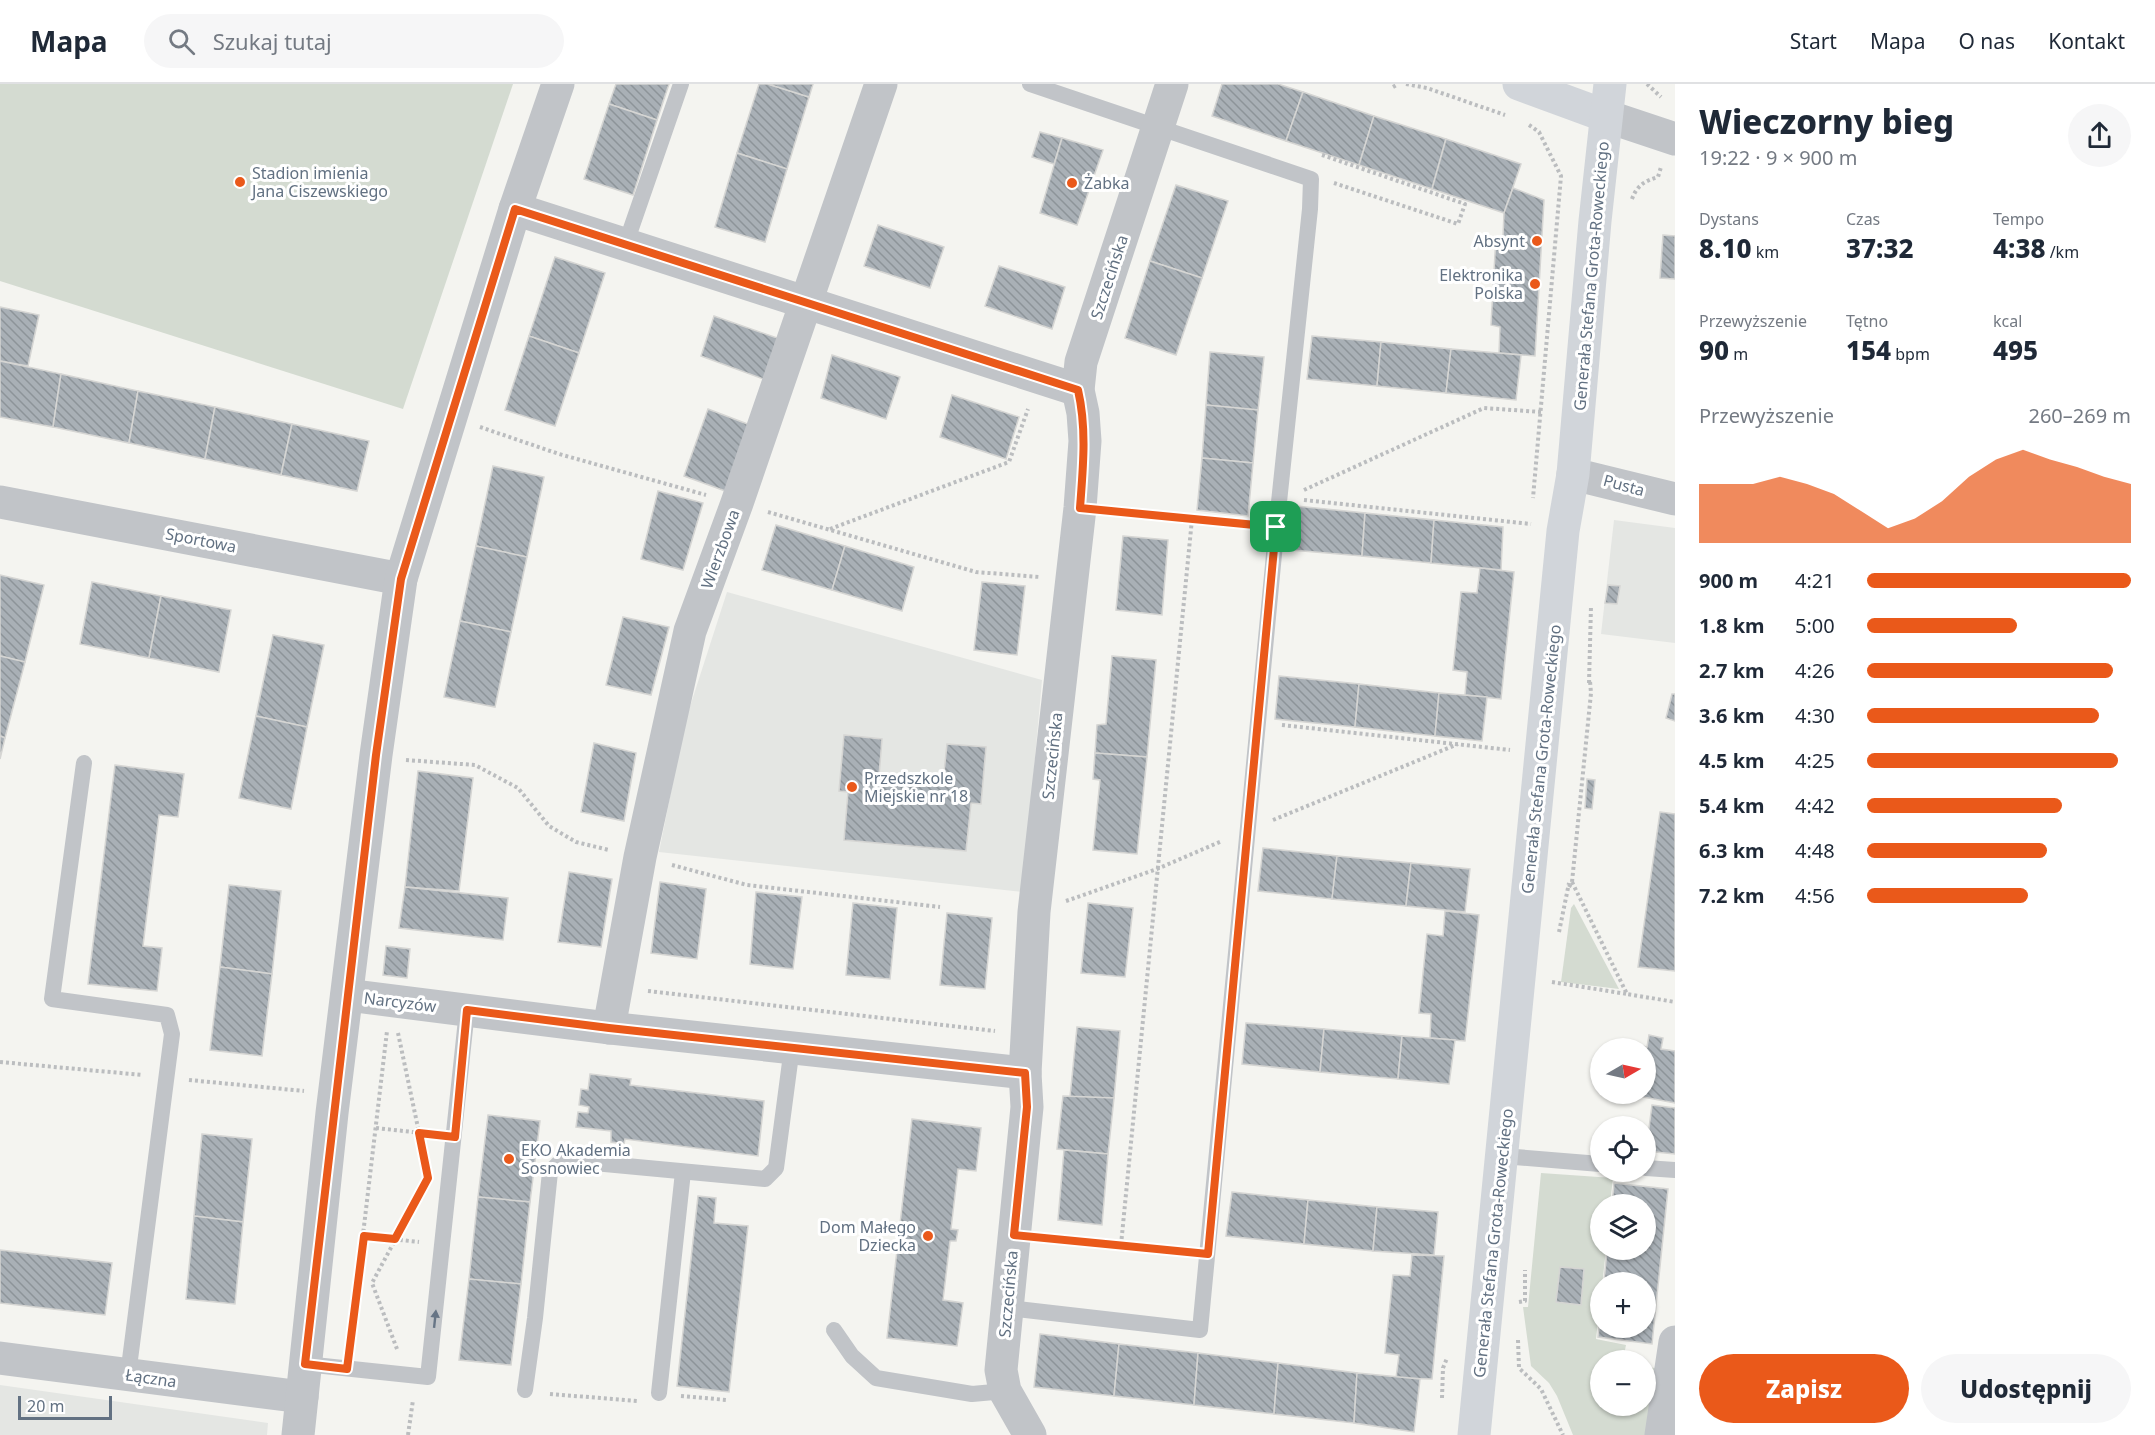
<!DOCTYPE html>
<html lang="pl">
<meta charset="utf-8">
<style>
:root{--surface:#fff;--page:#f6f6f7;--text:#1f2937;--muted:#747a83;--line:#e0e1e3;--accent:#ea591a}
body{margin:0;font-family:"Noto Sans",sans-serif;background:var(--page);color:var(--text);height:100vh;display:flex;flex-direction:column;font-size:22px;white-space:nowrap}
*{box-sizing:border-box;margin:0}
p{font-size:20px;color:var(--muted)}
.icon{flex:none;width:33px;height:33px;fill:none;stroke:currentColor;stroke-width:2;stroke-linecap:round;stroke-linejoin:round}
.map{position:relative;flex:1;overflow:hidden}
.sheet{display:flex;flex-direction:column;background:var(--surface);width:480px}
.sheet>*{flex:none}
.needle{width:39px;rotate:81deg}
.buttons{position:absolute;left:1590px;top:954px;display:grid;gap:12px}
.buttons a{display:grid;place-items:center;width:66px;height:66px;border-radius:50%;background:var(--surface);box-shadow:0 2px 4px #0004;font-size:30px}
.scale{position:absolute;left:18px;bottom:15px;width:94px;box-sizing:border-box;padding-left:6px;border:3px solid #627182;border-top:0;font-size:16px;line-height:21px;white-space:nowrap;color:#627182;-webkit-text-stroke:4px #fff;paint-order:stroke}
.pin{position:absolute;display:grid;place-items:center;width:51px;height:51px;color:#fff;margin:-26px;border-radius:12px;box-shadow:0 3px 9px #0006}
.round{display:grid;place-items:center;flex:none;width:63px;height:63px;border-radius:32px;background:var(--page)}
.headline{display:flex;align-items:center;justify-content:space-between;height:102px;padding:0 24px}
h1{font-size:33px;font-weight:800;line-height:45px}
.figures{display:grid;grid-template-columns:repeat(3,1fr);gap:9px;height:102px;padding:6px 24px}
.figures div{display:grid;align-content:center}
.figures b{font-size:26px;font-weight:800}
.figures small{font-size:16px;font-weight:400}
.figures p{font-size:16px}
.chart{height:168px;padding:12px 24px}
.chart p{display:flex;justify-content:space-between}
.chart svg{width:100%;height:108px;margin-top:6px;fill:var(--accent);opacity:.7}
.primary-button{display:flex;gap:12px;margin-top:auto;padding:12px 24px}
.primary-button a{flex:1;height:69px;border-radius:36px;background:var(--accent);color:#fff;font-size:24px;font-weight:800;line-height:69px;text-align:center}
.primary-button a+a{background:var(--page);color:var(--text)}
ul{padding:0 24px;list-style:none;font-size:20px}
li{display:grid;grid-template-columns:96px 72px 1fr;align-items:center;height:45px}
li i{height:15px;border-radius:8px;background:var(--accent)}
header{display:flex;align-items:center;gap:36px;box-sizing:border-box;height:84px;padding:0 30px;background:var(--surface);border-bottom:2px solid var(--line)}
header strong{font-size:28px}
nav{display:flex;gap:33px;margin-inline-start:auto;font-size:21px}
.search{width:420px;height:54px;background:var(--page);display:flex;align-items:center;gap:15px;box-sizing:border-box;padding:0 21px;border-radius:33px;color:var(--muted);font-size:22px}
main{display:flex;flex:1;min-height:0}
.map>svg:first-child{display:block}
.built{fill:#e4e6e3}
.green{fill:#d4dbd1}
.building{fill:url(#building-back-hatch);stroke:#d5d5d3;stroke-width:1.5}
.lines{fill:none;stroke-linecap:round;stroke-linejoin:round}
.path{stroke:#bbbdbf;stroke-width:4;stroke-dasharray:3 3;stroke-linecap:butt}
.lane{stroke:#c1c4c8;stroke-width:16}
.street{stroke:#c1c4c8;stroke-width:33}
.secondary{stroke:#d1d5da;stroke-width:33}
.oneway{fill:#677586}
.route-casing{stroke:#fff;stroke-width:12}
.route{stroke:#ea591a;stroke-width:8}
.poi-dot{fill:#ea591a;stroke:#fff;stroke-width:2}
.labels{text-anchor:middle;stroke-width:6;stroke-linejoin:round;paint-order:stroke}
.poi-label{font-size:16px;fill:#627182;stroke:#fff;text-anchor:start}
.street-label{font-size:16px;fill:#627182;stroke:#fff}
</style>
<header>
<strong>Mapa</strong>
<div class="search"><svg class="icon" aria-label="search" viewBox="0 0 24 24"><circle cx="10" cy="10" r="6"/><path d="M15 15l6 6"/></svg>Szukaj tutaj</div>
<nav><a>Start</a><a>Mapa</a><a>O nas</a><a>Kontakt</a></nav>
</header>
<main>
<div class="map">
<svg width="1675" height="1351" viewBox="0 0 1675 1351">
<defs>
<pattern id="building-back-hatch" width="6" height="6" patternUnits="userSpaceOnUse" patternTransform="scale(1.5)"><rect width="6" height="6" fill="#a9b0b6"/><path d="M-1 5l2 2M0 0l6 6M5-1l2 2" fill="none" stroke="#8d9499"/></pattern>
</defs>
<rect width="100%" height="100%" fill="#f4f4f0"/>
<g class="built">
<path d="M1614,436L1675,444V559L1601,550Z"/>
<path d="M727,508L1042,596L1023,808L659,768L685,638Z"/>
<path d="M0,1301L268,1339L267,1351H0Z"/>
</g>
<g class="green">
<path d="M0,0H513L403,325L0,197Z"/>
<path d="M1574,820L1619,905L1561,898L1571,824Z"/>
<path d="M1541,1089L1613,1094L1610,1120H1600V1166H1606L1596,1255L1626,1261L1623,1276H1600V1322H1646V1283L1664,1285L1655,1351H1573L1557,1312L1549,1299L1531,1282L1523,1223H1528Z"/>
</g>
<g class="building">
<path d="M616,0H669L657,36L609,20Z"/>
<path d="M759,0H768L809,13L787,85L737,69Z"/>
<path d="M768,0H813L809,13Z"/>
<path d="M1222,0H1278L1303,8L1286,57L1212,32Z"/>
<path d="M1303,8L1374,32L1359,81L1286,57Z"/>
<path d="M609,20L657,36L633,111L584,95Z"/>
<path d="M1374,32L1446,55L1432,105L1359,81Z"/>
<path d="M1040,48L1062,54L1054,80L1032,73Z"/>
<path d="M1062,54L1103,66L1077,141L1040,129Z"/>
<path d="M1446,55L1521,80L1504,129L1432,105Z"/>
<path d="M737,69L787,85L765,158L715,143Z"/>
<path d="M1176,101L1228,117L1202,194L1150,177Z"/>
<path d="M1513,104L1544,116L1535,272L1499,269L1500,243L1491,241L1496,152L1503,153L1504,129Z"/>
<path d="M878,141L944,163L930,204L864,182Z"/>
<path d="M1663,151L1675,152V195L1660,194Z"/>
<path d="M555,173L605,189L579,269L529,252Z"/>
<path d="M1150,177L1202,194L1176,271L1125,254Z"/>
<path d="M999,182L1065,203L1052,245L985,222Z"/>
<path d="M0,223L39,231L28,282L0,277Z"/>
<path d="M714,232L780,255L766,296L701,272Z"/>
<path d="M529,252L579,269L555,342L505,326Z"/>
<path d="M1312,252L1381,258L1377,302L1307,295Z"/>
<path d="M1381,258L1451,265L1446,309L1377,302Z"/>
<path d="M1451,265L1521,271L1516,316L1446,309Z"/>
<path d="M1210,268L1264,273L1258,326L1206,321Z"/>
<path d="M832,271L900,293L886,335L821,314Z"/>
<path d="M0,277L61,290L53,343L0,333Z"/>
<path d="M61,290L138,307L129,359L53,343Z"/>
<path d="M138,307L215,323L205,375L129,359Z"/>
<path d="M952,311L1019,333L1006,375L940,353Z"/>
<path d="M1206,321L1258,326L1253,379L1202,374Z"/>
<path d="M215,323L292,340L281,391L205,375Z"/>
<path d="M708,325L750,341L728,408L684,392Z"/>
<path d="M292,340L369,357L357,407L281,391Z"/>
<path d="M1202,374L1253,379L1248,432L1197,426Z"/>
<path d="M493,382L544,393L527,473L476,462Z"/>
<path d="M658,407L703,419L683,486L641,475Z"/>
<path d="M1296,422L1365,429L1362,472L1291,466Z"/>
<path d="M1365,429L1434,436L1431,479L1362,472Z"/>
<path d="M1434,436L1503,443L1501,486L1431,479Z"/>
<path d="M776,441L845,462L832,506L762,486Z"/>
<path d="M1123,452L1168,456L1162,531L1116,526Z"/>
<path d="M476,462L527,473L511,548L460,537Z"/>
<path d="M845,462L914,483L902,527L832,506Z"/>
<path d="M1480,484L1514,488L1501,615L1465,611L1467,588L1453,586L1461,508L1477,509Z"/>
<path d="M0,491L44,501L25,578L0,572Z"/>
<path d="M92,498L161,512L149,574L80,560Z"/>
<path d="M982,498L1025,502L1017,571L974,566Z"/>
<path d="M1608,501L1620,502L1617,520L1605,519Z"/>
<path d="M161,512L231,526L219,588L149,574Z"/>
<path d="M623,533L669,543L651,611L606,601Z"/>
<path d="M460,537L511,548L495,623L444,613Z"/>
<path d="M273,551L324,561L307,643L256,632Z"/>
<path d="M0,572L25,578L5,654L0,652Z"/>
<path d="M1112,572L1156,576L1147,673L1095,669L1097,641L1106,640Z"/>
<path d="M1279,592L1359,600L1355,643L1275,635Z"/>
<path d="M1359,600L1439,609L1435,652L1355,643Z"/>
<path d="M1439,609L1487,613L1482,657L1435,652Z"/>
<path d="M1672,610H1675V637L1666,634Z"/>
<path d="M256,632L307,643L291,725L239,714Z"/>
<path d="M844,651L882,655L879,692L943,698L947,660L986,663L981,720L971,719L966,767L844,756L848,708L839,707Z"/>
<path d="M0,652L5,654L0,675Z"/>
<path d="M594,659L636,669L624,737L581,728Z"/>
<path d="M1095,669L1147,673L1137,770L1093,766L1100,696L1093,695Z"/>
<path d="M115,681L184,690L178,733L159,731L143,862L162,864L157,907L88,900Z"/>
<path d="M418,687L473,694L459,807L405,803Z"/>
<path d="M1587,695L1595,696L1592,725L1585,724Z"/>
<path d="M1660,728L1675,730V887L1638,883Z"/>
<path d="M1263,764L1337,772L1332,815L1258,807Z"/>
<path d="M1337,772L1411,779L1406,822L1332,815Z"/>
<path d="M1411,779L1470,785L1465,828L1406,822Z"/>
<path d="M569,788L612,795L601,863L558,858Z"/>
<path d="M660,798L706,805L697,875L651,869Z"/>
<path d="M229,801L281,807L272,890L220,883Z"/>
<path d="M405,803L508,814L503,856L399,844Z"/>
<path d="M756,808L802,813L793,885L750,880Z"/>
<path d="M853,819L897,824L890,895L846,891Z"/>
<path d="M1088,819L1133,824L1125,893L1081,889Z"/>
<path d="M1445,827L1479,831L1465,957L1430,954L1431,930L1419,929L1427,850L1443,852Z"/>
<path d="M947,829L992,834L985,905L940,901Z"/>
<path d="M386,862L410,865L407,894L383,891Z"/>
<path d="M220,883L272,890L262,972L210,966Z"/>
<path d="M1246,939L1324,945L1320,988L1242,980Z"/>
<path d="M1077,943L1120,947L1114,1014L1070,1013Z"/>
<path d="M1324,945L1402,952L1398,995L1320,988Z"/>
<path d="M1649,951L1663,954L1661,965L1675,967V1019L1627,1010H1646V964H1621L1624,961L1634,960L1647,963Z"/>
<path d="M1402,952L1455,956L1449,1000L1398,995Z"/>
<path d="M590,990L631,995L630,1001L764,1017L758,1072L625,1055L624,1060L611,1058V1047L576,1043L578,1028L588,1029L589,1023L579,1021L581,1005L588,1006Z"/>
<path d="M1063,1012L1114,1014L1108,1070L1057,1065Z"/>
<path d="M1652,1021L1675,1024V1070L1646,1067Z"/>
<path d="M488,1031L540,1037L530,1118L478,1113Z"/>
<path d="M912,1035L981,1044L976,1087L958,1085L951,1145L958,1146L956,1157H950L943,1216L963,1219L957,1262L887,1254Z"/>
<path d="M202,1050L252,1055L243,1138L194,1132Z"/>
<path d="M1064,1066L1108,1070L1102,1141L1058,1136Z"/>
<path d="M1614,1099L1668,1105L1652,1260L1598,1253L1600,1232V1244H1646V1198H1604L1607,1166H1646V1120H1612Z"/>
<path d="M1232,1108L1308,1116L1304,1160L1226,1152Z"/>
<path d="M698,1112L716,1114L714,1139L748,1142L729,1308L677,1302Z"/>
<path d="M478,1113L530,1118L521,1200L469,1195Z"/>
<path d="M1308,1116L1377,1123L1373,1167L1304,1160Z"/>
<path d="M1377,1123L1438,1128L1434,1171L1373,1167Z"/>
<path d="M194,1132L243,1138L235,1220L186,1215Z"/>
<path d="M0,1166L112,1179L105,1231L0,1219Z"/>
<path d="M1412,1171L1444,1172L1432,1295L1396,1294L1399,1271L1385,1269L1393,1191L1410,1192Z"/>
<path d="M1560,1183L1584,1185L1581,1221L1556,1218Z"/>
<path d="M469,1195L521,1200L511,1281L459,1276Z"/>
<path d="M1040,1250L1119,1260L1114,1312L1034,1303Z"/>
<path d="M1119,1260L1198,1269L1194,1321L1114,1312Z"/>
<path d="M1198,1269L1278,1279L1274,1330L1194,1321Z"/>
<path d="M1278,1279L1357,1289L1354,1339L1274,1330Z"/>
<path d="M1357,1289L1420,1295L1414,1348L1354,1339Z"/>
</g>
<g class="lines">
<g class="path">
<path d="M1406,0L1427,4L1505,31"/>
<path d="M1647,0L1661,13"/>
<path d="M1393,3L1398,0"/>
<path d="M1529,41L1539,48L1561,92L1533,414"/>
<path d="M1322,71L1465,120L1458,140L1334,99"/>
<path d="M1632,115C1637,101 1645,97 1658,93L1661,83"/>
<path d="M480,343L559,370L706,411"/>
<path d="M1304,406L1484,324L1541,328"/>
<path d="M1304,416L1531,440"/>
<path d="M1111,427L1253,441"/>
<path d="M768,428L976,488L1040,493"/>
<path d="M830,445L1009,378L1028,325"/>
<path d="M1589,599L1591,522"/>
<path d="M1282,641L1510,666"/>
<path d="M406,676L475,681L518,704L549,742L576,758L609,766"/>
<path d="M1273,736L1458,660"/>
<path d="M672,781L747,801L940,823"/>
<path d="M1572,798L1627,910L1675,918"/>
<path d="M1569,803L1572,798L1591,609L1590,597"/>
<path d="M1066,817L1157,785L1222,757"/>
<path d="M1559,848L1569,799"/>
<path d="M1552,898L1627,910"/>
<path d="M648,907L995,947"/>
<path d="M398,949L425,1077"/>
<path d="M0,978L143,991"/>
<path d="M189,996L304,1007"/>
<path d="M376,1044L431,1050"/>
<path d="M364,1152L419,1158"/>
<path d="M1047,1154L1183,1167"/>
<path d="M1121,1161L1192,435"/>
<path d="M1519,1218L1525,1217V1186"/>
<path d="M1518,1256L1519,1284L1541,1305L1563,1351"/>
<path d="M350,1261L387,947"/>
<path d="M397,1265L372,1199L422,1106"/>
<path d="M550,1310L638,1317"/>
<path d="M681,1312L727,1316"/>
<path d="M1442,1314L1443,1284L1447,1274"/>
<path d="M408,1351L413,1316"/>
</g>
<g class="lane">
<path d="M626,159L681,0"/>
<path d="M84,679L52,915L167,931L172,950L128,1291"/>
<path d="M1503,1072L1600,1080"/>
<path d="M1646,1084L1675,1086"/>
<path d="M1008,1224L1200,1246L1279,418L1310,125L1311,95L1030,0"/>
<path d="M834,1246L852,1272L876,1294L972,1310L1005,1307"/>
<path d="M305,1280L428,1293L467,926"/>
<path d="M525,1306L535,1234L550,1088L562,1076L765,1095L776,1084L792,963"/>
<path d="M659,1309L683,1088"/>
</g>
<g class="street">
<path d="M1606,32L1675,55"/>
<path d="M515,125L1078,306"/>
<path d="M1573,390L1675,415"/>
<path d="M0,418L401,495"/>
<path d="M347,911L609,944L1025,989"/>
<path d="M609,944L640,773L690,547L737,419L881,0"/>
<path d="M0,1274L302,1313"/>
<path d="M298,1351L332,1029L376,671L401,495L515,125L558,0"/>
<path d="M1030,1351L1005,1307L1001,1286L1027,1023L1025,989L1034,828L1080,424L1085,357L1083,329L1078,306L1081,278L1172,0"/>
<path d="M1661,1351L1675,1258"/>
</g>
<g class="secondary">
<path d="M1519,0L1606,32"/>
<path d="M1474,1351L1563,447L1573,390L1595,137L1610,0"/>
</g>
</g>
<defs><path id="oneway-solid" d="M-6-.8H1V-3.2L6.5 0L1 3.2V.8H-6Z" transform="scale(1.5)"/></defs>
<use class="oneway" href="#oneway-solid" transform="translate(435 1235) rotate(-84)"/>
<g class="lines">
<defs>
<path id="route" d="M515,125L1078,306C1087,345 1083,384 1080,424L1276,443L1208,1170L1014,1151L1027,1023L1025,989L609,944L467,926L455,1053L419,1049L428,1094L395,1155L364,1152L347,1285L305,1280L376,671L401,495Z"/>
</defs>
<use href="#route" class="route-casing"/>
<use href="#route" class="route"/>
</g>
<g class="poi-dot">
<circle cx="240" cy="98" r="6"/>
<circle cx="1072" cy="99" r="6"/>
<circle cx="1537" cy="157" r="6"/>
<circle cx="1535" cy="200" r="6"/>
<circle cx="852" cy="703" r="6"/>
<circle cx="509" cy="1075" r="6"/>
<circle cx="928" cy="1152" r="6"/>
</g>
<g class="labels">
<g class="poi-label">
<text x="252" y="95">Stadion imienia<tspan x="252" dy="18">Jana Ciszewskiego</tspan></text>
<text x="1084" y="105">Żabka</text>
<text x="1525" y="163" text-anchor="end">Absynt</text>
<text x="1523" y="197" text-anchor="end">Elektronika<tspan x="1523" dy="18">Polska</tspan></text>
<text x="864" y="700">Przedszkole<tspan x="864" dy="18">Miejskie nr 18</tspan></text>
<text x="521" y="1072">EKO Akademia<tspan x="521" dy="18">Sosnowiec</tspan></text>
<text x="916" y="1149" text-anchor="end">Dom Małego<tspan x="916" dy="18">Dziecka</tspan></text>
</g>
<g class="street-label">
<text transform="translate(1591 192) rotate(-85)" y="6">Generała Stefana Grota-Roweckiego</text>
<text transform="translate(1109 193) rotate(-72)" y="6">Szczecińska</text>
<text transform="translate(1624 401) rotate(15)" y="6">Pusta</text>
<text transform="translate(201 456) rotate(11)" y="6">Sportowa</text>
<text transform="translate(720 465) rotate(-70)" y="6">Wierzbowa</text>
<text transform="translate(1052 672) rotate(-84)" y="6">Szczecińska</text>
<text transform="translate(1541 675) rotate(-84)" y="6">Generała Stefana Grota-Roweckiego</text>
<text transform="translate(400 918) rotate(7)" y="6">Narcyzów</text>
<text transform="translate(1493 1159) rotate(-84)" y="6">Generała Stefana Grota-Roweckiego</text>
<text transform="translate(1008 1210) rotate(-85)" y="6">Szczecińska</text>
<text transform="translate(151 1294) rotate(8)" y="6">Łączna</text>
</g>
</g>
</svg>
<div class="buttons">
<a><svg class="needle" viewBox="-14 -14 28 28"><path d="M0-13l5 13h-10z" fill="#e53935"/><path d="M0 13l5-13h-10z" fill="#747a83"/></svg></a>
<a><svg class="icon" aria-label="locate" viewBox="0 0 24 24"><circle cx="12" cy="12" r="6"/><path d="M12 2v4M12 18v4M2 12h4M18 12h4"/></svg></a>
<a><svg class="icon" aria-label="layers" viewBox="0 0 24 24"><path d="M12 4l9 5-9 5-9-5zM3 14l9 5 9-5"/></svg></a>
<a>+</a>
<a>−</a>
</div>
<div class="scale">20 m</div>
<div class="pin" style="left:1276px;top:443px;background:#1e9e55"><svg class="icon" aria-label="arrive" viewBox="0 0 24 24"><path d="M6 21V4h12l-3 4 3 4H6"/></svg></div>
</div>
<section class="sheet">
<div class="headline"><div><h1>Wieczorny bieg</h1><p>19:22 · 9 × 900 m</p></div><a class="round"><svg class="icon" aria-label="share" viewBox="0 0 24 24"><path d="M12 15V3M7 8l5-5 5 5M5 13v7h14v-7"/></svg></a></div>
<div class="figures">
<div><p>Dystans</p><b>8.10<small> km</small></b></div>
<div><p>Czas</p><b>37:32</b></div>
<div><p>Tempo</p><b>4:38<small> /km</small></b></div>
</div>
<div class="figures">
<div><p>Przewyższenie</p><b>90<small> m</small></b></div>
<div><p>Tętno</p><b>154<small> bpm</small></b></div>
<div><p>kcal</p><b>495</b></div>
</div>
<div class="chart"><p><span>Przewyższenie</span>260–269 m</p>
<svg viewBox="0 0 160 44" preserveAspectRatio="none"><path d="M0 44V20L10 20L20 20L30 17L40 20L50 24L60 31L70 38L80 34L90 27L100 17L110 10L120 6L130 10L140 13L150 17L160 20V44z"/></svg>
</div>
<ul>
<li><b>900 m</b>4:21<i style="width:100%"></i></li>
<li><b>1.8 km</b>5:00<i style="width:57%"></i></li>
<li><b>2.7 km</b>4:26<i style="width:93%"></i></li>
<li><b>3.6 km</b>4:30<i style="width:88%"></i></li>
<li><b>4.5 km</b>4:25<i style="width:95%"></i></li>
<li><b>5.4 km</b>4:42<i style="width:74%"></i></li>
<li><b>6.3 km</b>4:48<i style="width:68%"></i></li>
<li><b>7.2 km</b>4:56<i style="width:61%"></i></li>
</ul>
<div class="primary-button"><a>Zapisz</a><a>Udostępnij</a></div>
</section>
</main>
